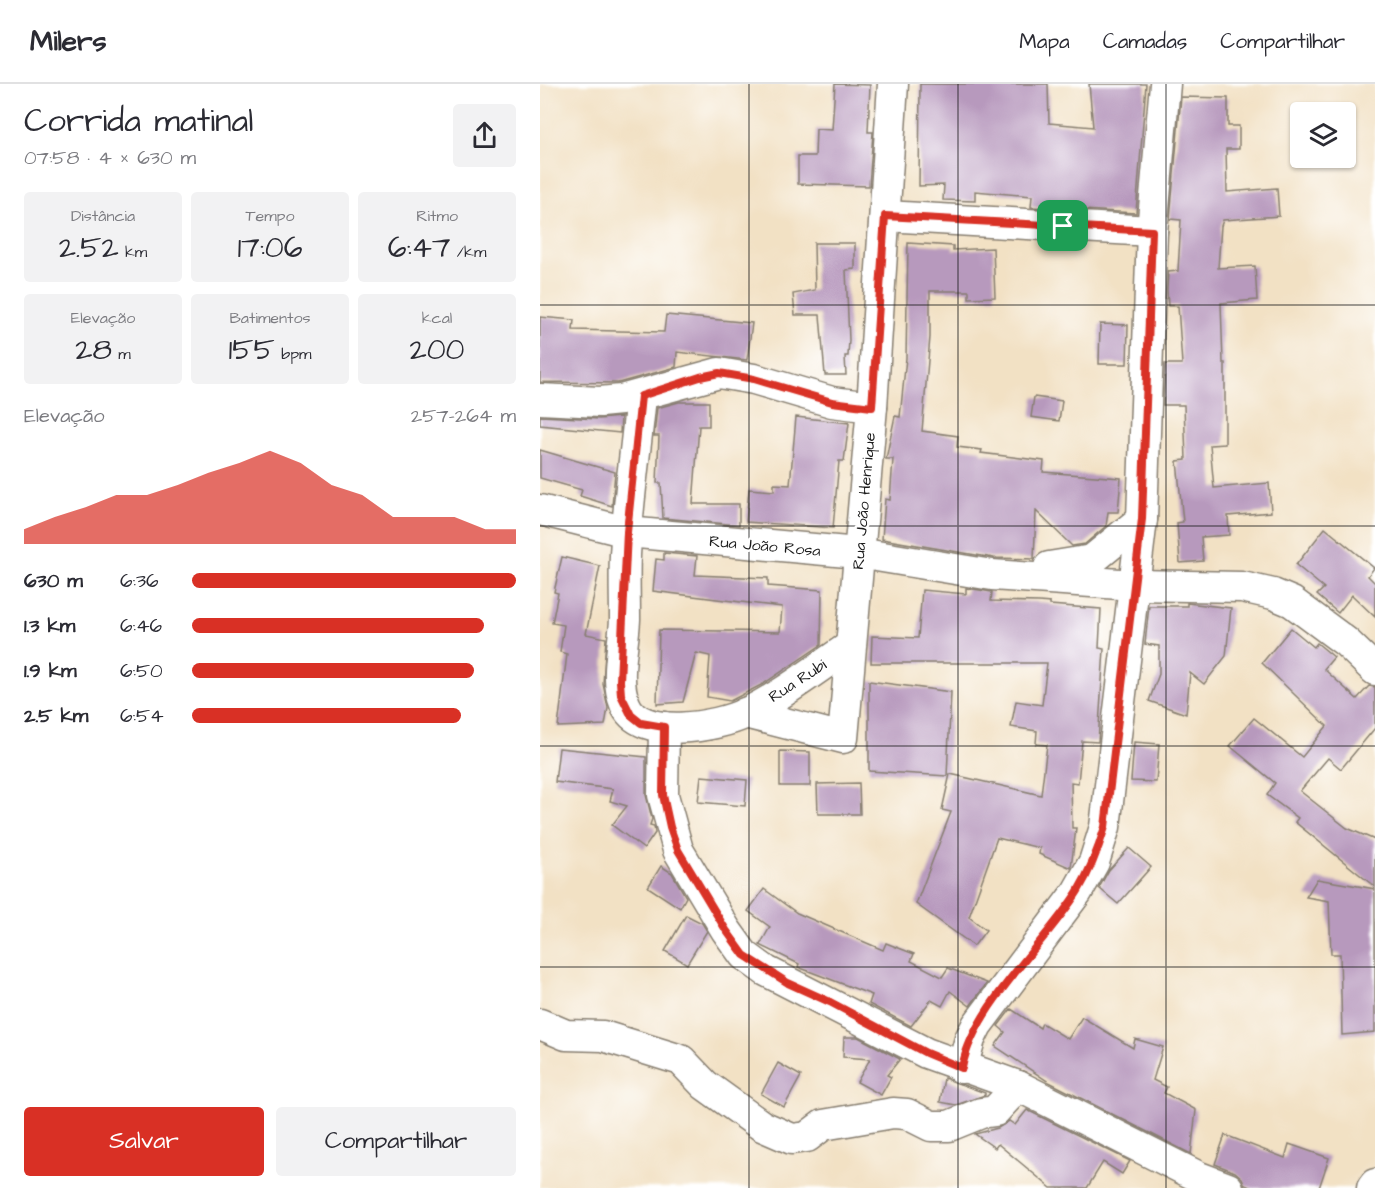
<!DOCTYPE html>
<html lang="pt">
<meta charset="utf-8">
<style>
:root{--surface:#fff;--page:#f2f2f3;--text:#2b2b33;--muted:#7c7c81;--line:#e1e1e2;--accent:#d93025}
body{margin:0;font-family:"Architects Daughter",sans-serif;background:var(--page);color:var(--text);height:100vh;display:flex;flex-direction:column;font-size:22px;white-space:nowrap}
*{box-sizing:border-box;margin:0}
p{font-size:20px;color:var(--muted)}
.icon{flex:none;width:33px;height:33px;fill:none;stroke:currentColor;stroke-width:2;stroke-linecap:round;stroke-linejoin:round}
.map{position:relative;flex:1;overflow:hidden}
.panel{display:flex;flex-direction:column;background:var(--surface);width:540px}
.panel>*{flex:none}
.controls{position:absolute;left:750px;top:18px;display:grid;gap:12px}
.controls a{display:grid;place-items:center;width:66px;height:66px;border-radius:6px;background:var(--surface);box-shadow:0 2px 4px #0004;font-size:30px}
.pin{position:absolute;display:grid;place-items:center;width:51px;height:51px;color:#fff;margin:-26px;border-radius:12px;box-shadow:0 3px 9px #0006}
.round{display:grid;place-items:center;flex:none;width:63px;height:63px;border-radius:6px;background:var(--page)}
.head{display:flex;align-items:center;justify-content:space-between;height:102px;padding:0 24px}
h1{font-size:33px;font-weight:600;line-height:45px}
.stats{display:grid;grid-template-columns:repeat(3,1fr);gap:9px;height:102px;padding:6px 24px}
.stats div{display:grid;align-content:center;border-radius:6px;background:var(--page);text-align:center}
.stats b{font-size:30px;font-weight:600}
.stats small{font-size:16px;font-weight:400}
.stats p{font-size:16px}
.chart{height:168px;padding:12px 24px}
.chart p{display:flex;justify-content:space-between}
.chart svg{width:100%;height:108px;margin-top:6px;fill:var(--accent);opacity:.7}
.action{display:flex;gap:12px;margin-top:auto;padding:12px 24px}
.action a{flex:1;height:69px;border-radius:6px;background:var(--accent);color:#fff;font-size:24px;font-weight:600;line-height:69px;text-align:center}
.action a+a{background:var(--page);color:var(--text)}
ul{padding:0 24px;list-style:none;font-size:20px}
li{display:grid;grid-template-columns:96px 72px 1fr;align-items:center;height:45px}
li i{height:15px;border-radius:8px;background:var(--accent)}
header{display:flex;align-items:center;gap:36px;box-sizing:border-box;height:84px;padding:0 30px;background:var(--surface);border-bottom:2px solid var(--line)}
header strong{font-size:28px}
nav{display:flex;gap:33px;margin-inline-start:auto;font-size:21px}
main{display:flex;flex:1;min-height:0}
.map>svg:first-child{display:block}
.building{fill:#b799bd}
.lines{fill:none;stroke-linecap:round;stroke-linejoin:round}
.street-casing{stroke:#877e70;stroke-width:33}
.street{stroke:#fff;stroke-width:30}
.route-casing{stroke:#fff;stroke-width:12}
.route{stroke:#d93025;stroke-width:8}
.grid{fill:none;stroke:#1c1c1c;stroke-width:1.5;stroke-opacity:0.55}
.labels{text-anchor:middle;stroke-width:5;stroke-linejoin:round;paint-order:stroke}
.street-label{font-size:16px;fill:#1c1c1c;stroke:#fff}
</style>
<header>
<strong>Milers</strong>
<nav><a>Mapa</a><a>Camadas</a><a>Compartilhar</a></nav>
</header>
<main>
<section class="panel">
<div class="head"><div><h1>Corrida matinal</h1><p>07:58 · 4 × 630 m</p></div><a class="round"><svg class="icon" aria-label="share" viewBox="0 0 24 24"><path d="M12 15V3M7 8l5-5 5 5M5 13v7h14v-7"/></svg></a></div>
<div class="stats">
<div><p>Distância</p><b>2.52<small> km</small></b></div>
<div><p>Tempo</p><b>17:06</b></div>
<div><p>Ritmo</p><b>6:47<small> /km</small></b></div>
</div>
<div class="stats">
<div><p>Elevação</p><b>28<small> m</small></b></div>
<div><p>Batimentos</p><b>155<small> bpm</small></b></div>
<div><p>kcal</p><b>200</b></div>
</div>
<div class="chart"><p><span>Elevação</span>257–264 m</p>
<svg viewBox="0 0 160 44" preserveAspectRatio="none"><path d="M0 44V38L10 33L20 29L30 24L40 24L50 20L60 15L70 11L80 6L90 11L100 20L110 24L120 33L130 33L140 33L150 38L160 38V44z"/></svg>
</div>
<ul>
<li><b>630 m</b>6:36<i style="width:100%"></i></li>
<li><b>1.3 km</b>6:46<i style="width:90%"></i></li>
<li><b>1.9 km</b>6:50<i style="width:87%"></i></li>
<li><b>2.5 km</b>6:54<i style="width:83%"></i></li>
</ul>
<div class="action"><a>Salvar</a><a>Compartilhar</a></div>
</section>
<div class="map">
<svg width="835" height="1104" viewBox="0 0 835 1104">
<rect width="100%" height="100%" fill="#fff"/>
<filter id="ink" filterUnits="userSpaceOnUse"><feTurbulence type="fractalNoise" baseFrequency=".0167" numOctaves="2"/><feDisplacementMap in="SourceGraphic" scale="12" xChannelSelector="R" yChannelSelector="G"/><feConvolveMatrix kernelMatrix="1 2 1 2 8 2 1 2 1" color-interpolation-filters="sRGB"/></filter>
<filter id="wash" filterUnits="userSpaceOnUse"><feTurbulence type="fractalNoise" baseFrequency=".008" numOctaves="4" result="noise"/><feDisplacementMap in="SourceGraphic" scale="24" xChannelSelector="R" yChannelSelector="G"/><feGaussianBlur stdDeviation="1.35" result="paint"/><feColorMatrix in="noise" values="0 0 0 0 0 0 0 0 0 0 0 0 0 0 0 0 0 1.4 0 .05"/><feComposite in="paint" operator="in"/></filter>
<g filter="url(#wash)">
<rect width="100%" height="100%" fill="#f2e1c4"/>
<g id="blocks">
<g class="building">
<path d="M295,0L330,1L328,48H333L329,102L258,100V72H275L276,45L292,46Z"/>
<path d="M380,0H508L509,39L553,43L549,0H606L596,129L491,123L492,112L435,107V117L403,116L404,101L379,102Z"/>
<path d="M641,13L688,14V42H699V65H686L687,108L737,104L739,132L683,136L681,142L678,184L715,182L717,216L681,219L683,279H685V360L670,361L674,404L729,399L731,428L688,432L689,451L661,453L663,477L640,479L637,439L643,438L637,377L646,376L644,321H623L625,280H642L638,222H628L627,205L628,188L638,187L641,136L630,135Z"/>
<path d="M274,159H315V185L306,186L309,256L308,272H305L306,291H285L280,231H255L253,210L275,206Z"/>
<path d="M368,159L413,162V166L453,164L455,213L429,214V207H390V253L382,347L418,352L417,363L442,366L441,369L504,377L503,388L581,394L578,428H568L566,442L545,460L532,462L496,427L494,475L454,474L342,455L345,415L350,416L353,375H346L355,332L360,333L366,274Z"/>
<path d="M126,231L212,239L207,276L137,268L136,283L78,299L0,298V233L34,236L33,246L124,248Z"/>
<path d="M560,240L588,241L587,280H559Z"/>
<path d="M494,313L522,317L519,337L491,333Z"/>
<path d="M139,318H169V342H159L153,420H199V441L123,434L121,399H117L119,352H114L117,324Z"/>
<path d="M0,332L59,335L81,333L80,349L0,341Z"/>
<path d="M256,333L309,339L304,377H299L293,444L206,438L209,405L234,407V400L250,401Z"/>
<path d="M0,366L75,388L72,422L40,412L42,406L0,394Z"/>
<path d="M785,444L834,484L828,492L835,499V533L812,511L798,529L777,511L784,504L756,481Z"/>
<path d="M124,469L157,472L155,491L228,494V502L282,506L281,561L223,600L190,617L167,613L170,572L156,569L143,618L117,620L119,546L240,548L242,523L113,507L116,475L124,476Z"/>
<path d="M22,473L60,482L46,550L66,554L63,600L68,624L65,641L18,643L27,570L20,568L24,541L12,539L18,509L14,508Z"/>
<path d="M426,504L452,508L451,517L499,518L510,519V521L561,525L559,564L564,565L558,658L542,657L538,699L531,698L532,744H536L531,784L499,770L500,764L457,754L429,833L446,846L434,862L376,820L411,728L402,726L410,690L501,711L507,661L496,660L497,647L471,643L476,617L502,621L507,579H331L332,552L378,554L382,506L426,510Z"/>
<path d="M647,519L691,524L686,572L664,600L650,589L646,630L609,617L619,590V562L605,560L609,522H647Z"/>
<path d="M751,544L774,563L777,559L794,573L784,585L817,615L829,602L835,603V644L801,685L788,674L760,707L807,744L835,756V803L755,738L758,734L727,711L735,699L690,662L714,634L762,673L787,642L722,579Z"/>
<path d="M329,597L411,608L407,692L329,687Z"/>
<path d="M594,658L619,660L616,698L591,697Z"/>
<path d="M19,664L106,673V711L112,735L110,741L114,742L115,749L104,765L72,741L87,722L70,717L73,705L15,698Z"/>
<path d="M240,667L270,668V702H240Z"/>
<path d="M161,692L207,696L205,722L158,718Z"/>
<path d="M319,699L320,730H278L277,700Z"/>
<path d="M589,764L611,783L578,820L559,804L569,786Z"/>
<path d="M121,782L132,789L146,813L140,824L108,803Z"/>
<path d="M777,795L835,805V948L802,951L800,870H791L789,817L766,813Z"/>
<path d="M224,805L257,829L343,866L346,859L374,870L371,877L402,893L408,884L447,899L430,922L410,907L402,922L391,916L371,942L329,920L332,911L258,883L259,880L220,861L230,843L208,827Z"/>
<path d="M146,831L162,839L167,847L147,880L125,867Z"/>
<path d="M471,925L500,944L502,939L528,955L542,933L593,964L595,955L623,963L613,996L627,1003L624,1009L656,1026L651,1070L509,998L455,962L465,948L458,942Z"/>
<path d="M304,953H318L360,975L347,991L351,993L341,1011L317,998L330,975L303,973Z"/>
<path d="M238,979L261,992L244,1023L221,1010Z"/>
<path d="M404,994L445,1009V1011L416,1021L400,1018Z"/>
<path d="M487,1026L590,1077L582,1090L563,1078L547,1104H511L458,1060L455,1064L435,1050L458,1044L469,1037L475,1041Z"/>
<path d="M685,1051L745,1074L749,1060L789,1074L779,1104H712L705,1101L702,1094L695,1088L675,1080Z"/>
</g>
</g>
</g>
<g filter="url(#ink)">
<use href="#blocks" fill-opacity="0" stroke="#877e70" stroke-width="1.5"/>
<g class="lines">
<defs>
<g id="street">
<path d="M345,132L612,147"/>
<path d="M101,312C96,365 88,418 85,471C84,492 85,514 85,535C84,562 74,594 85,620C99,657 178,643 206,629C240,613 277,584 309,563"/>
<path d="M0,315L60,318L81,316L179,289L214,295L292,318L332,323"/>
<path d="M0,426L87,448L318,469L452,491L594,501L702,503L733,510L752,518L806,558L835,586"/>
<path d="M509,483L552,476L602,435"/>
<path d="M205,629L303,654L332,323L353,0"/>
<path d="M124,643L123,711L138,766L186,846L204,871L226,887L386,969L478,1002L659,1093L688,1104"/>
<path d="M0,940L26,951L63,952L141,976L165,1001L222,1042L252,1055L267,1053L283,1041L353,1029L367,1030L391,1042H409L441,1029L455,1027L478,1002"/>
<path d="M422,984L430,955L437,941L537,808L554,778L565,743L602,435L612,147L625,0"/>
<path d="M832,1104L835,1100"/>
</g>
</defs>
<use href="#street" class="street-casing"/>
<use href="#street" class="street"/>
</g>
</g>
<g class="lines" filter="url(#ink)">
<defs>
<path id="route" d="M345,132L612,147L602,435L565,743C558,766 550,787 538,807C505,860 433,923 422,984L386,969L290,918L248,899L204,871L186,846L138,766L130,743L123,711L124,643L101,639L91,631L81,611L80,597L87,448L101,312L160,293L179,289L214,295L292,318L332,323Z"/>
</defs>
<use href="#route" class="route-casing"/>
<use href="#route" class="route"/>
</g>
<path class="grid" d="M209,0V1104M418,0V1104M626,0V1104M0,221H835M0,442H835M0,662H835M0,883H835"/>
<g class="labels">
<g class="street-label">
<text transform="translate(323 417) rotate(-85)" y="6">Rua João Henrique</text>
<text transform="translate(225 461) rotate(5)" y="6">Rua João Rosa</text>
<text transform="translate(257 596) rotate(-33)" y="6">Rua Rubi</text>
</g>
</g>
</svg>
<div class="controls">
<a><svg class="icon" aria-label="layers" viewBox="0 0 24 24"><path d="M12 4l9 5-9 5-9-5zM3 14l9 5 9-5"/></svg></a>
</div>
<div class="pin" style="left:523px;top:142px;background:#1e9e55"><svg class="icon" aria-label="arrive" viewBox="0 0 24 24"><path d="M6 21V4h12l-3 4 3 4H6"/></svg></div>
</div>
</main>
